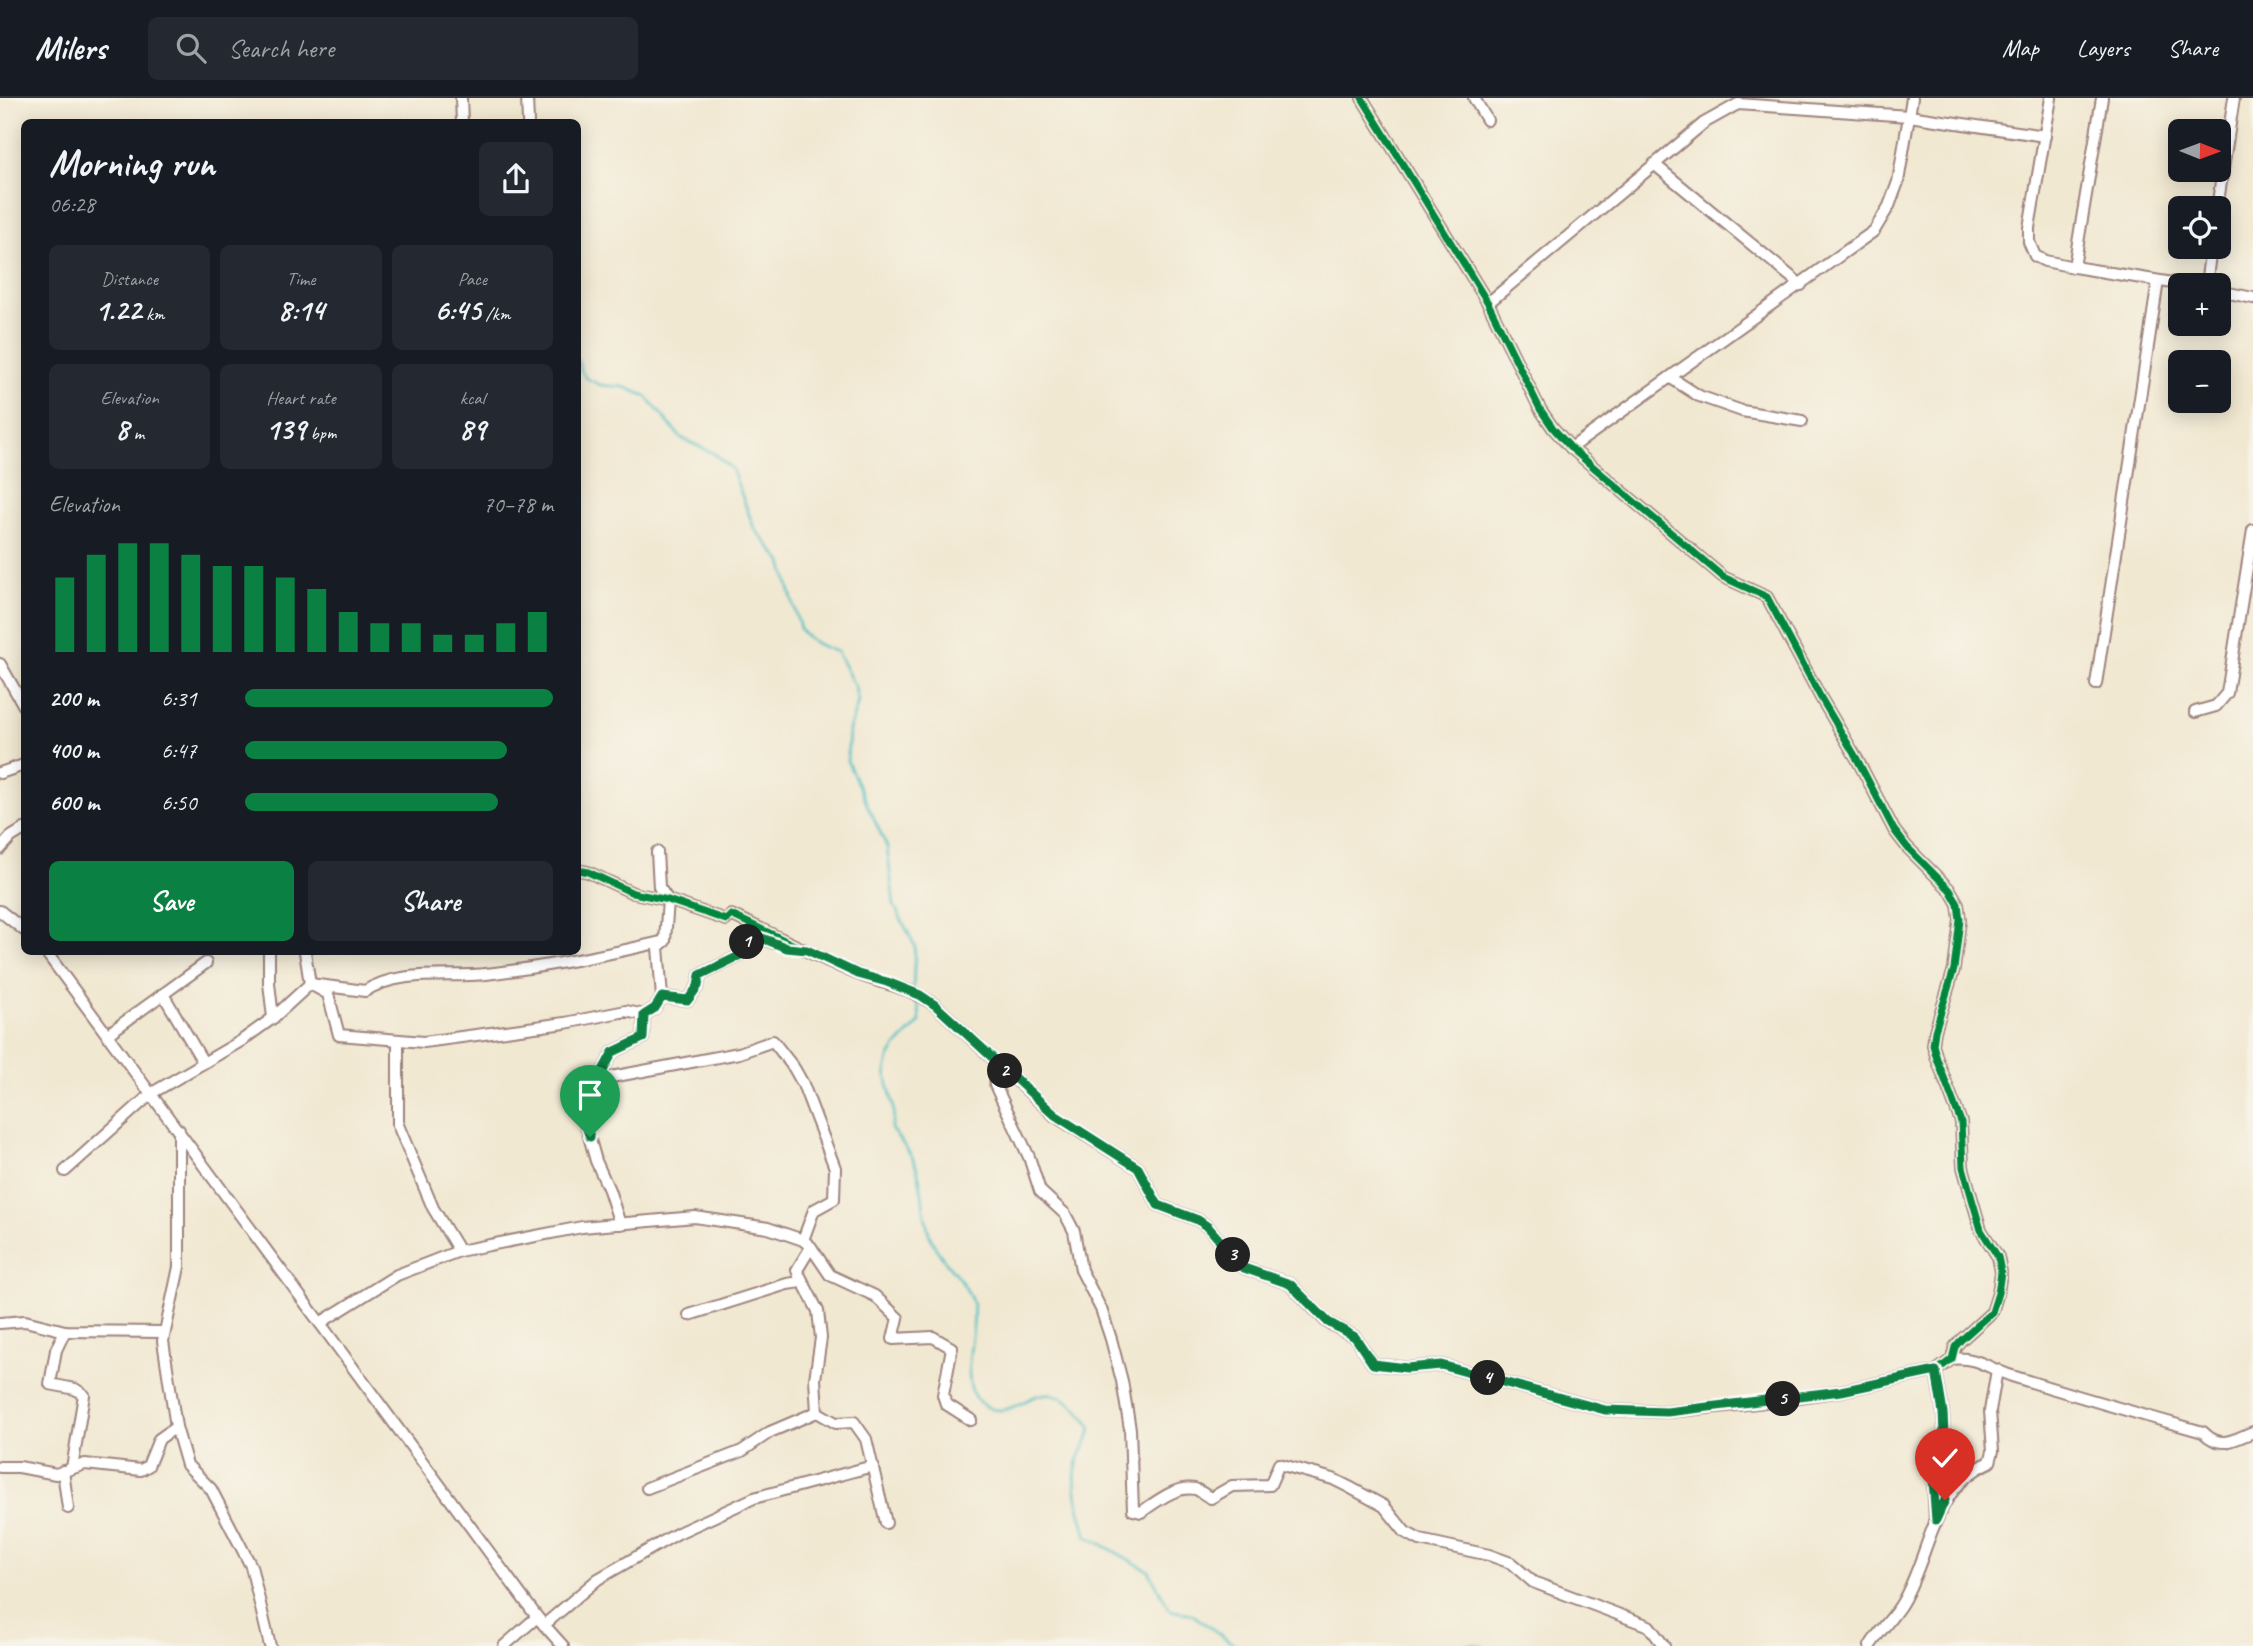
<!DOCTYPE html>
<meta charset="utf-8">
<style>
:root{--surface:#171b24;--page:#242831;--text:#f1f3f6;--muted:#9ea1a6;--line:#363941;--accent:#0b8043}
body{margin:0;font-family:Caveat,sans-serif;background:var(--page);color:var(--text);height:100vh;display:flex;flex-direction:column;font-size:26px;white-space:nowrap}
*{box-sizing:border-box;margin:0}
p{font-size:23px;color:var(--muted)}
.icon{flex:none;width:38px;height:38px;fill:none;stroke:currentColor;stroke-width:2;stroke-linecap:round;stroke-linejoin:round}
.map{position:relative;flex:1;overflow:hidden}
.sheet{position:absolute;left:21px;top:21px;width:560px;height:836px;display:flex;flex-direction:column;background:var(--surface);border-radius:10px;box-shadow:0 4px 18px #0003}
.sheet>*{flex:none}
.needle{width:46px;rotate:91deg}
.tools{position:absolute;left:2168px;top:21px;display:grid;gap:14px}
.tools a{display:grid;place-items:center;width:63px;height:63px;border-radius:10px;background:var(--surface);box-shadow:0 4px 18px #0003;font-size:35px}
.pin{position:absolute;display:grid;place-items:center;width:60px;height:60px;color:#fff;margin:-72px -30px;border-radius:50% 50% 50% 0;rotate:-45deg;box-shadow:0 0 7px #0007}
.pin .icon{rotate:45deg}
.km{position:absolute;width:35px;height:35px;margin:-18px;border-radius:50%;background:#222;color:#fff;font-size:19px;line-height:35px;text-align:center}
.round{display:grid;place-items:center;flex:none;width:74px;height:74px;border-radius:10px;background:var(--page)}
.summary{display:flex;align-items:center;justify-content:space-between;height:119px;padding:0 28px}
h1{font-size:38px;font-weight:600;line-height:52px}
.stats{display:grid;grid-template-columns:repeat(3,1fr);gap:10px;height:119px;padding:7px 28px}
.stats div{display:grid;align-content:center;border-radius:10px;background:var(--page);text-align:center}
.stats b{font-size:30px;font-weight:600}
.stats small{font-size:19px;font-weight:400}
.stats p{font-size:19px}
.chart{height:196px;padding:14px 28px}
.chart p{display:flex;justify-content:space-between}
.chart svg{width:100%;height:126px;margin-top:7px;stroke:var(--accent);stroke-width:6}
.cta{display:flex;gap:14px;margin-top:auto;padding:14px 28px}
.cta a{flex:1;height:80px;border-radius:10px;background:var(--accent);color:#fff;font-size:28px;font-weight:600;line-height:80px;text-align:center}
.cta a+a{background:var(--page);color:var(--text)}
ul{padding:0 28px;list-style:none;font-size:23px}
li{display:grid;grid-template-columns:112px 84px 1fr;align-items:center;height:52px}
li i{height:18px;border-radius:9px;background:var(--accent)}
header{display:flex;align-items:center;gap:42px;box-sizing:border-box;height:98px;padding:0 35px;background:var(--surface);border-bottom:2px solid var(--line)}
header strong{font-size:33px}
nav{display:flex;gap:38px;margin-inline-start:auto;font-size:24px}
.search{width:490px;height:63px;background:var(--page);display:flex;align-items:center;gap:18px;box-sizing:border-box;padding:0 24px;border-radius:10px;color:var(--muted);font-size:26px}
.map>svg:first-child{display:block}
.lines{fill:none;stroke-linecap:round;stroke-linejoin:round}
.stream{stroke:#50bfc5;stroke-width:2.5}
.minor-casing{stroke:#9e847e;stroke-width:14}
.minor{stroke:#fff;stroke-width:10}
.cycleway-casing{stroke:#f7f3e8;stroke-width:11}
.cycleway{stroke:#00873e;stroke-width:7}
.route-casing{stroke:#fff;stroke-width:14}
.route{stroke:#0b8043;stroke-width:9}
</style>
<header>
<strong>Milers</strong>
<div class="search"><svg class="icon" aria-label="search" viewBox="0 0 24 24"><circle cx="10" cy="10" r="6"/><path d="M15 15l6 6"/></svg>Search here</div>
<nav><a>Map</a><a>Layers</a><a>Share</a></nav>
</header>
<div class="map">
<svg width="2253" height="1548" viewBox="0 0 2253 1548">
<rect width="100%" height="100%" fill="#f7f3e8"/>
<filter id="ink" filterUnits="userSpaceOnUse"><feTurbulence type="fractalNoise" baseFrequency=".0143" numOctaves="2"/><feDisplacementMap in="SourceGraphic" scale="14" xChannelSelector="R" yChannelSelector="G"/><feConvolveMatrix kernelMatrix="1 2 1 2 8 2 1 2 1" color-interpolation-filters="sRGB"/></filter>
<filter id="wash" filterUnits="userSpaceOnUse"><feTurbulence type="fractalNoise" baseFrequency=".00686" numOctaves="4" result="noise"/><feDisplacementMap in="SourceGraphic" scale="28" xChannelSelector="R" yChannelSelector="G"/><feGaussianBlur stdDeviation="1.57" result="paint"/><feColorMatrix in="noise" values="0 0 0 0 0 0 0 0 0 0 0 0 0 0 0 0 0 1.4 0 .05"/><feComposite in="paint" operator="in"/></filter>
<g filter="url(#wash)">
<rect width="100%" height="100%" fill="#f1e8d1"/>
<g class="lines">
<g class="stream">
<path d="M578,262L581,273L586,280L600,287L624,289L646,298L681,340L715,356L732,371L754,430L782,464L800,531C809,544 823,549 837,554L855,589L858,604L849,632L847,663L887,749L894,807L915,848L913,891"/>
<path d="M915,900L919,911L920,924C909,936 893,948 888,964C881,988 901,1004 891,1031C898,1040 908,1051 913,1061C925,1085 921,1121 933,1145C943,1166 968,1183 973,1208C977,1237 961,1270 974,1298C976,1303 981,1305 986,1308C1008,1323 1031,1292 1051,1296C1070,1300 1082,1315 1091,1329C1089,1346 1081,1351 1077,1366C1071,1389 1081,1416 1087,1438L1149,1473L1170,1512L1193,1517L1236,1548"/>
<path d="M1447,1548L1475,1546L1483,1548"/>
</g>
</g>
</g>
<g filter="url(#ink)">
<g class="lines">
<defs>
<g id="minor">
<path d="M461,0L462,24"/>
<path d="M527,0L528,24"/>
<path d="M1474,0L1487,22"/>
<path d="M2051,0L2029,130V144L2035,158L2045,163L2074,169L2185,187"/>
<path d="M1654,66L1801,187"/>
<path d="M2217,110L2234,0"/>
<path d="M2074,169L2102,0"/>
<path d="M2206,187L2211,149"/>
<path d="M2219,193L2253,200"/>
<path d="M1488,205L1704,25L1738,6L1909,18L2045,38"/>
<path d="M1671,280L1699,298L1742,313L1802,323"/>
<path d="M1571,350L1874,133L1889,108L1898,84L1912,0"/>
<path d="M0,566L24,608"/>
<path d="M2096,586L2158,183"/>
<path d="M2195,614L2216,608L2227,595L2253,432"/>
<path d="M0,675L24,667"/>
<path d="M0,751L11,739L24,731"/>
<path d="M657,754L659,789L668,802L665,843L658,849L662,899"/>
<path d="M578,772L588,774L633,795L668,802L726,822L731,817C773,836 813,857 855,875C884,887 906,887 935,907L1055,1018L1138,1070L1158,1107L1198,1122L1208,1129L1244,1170L1290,1186L1327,1224L1355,1239L1373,1266L1407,1270L1441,1267L1605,1312L1667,1314L1757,1305L1841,1293L1936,1273L1952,1261L1955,1249L1960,1243L1992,1214L1998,1195L2001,1174L1998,1159L1981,1132L1972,1101L1963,1069L1961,1024L1937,961L1933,947L1935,933L1954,871L1960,822L1958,806L1950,792L1907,749L1894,732L1857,661L1821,600L1767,499L1723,479L1571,350L1553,330L1540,311L1488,205L1362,0"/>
<path d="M0,813L24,832"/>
<path d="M46,854L537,1519L563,1548"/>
<path d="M269,854V885L273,920L310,886L365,893C400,871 447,880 486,876C546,869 606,857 665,843"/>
<path d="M305,854L310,886"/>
<path d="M310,886L328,896L339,937L424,944L565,925L626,913L644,917L655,910L662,899L688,902L698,888L700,877L739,858L749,841L762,840L774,845"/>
<path d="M163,896L203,964"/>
<path d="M108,936L206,865"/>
<path d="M398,942V1027L433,1110L459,1153"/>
<path d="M997,966L995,987L1029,1059L1040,1093L1065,1116L1074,1133L1081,1172L1101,1211L1111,1241L1122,1283L1130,1331L1133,1412L1141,1414C1155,1405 1176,1387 1195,1391C1199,1392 1206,1398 1211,1400L1232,1388L1270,1387L1279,1366L1333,1381L1349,1389L1384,1408L1405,1434L1420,1442L1489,1457L1511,1465L1533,1484L1649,1528L1664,1548"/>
<path d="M601,976L606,980L739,955L773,943L794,970L803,986L835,1070L834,1101L814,1112L803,1142"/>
<path d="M179,1032V1169L163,1243L176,1329L187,1367L211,1391L251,1468L270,1548"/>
<path d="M65,1073L152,995L241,943L273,920"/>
<path d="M620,1126L609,1092L596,1063L576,992L583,984L596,980L601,976L613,954L643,940L644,917"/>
<path d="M800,1178L818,1213L821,1240L815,1281L817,1314"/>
<path d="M689,1217L787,1186L801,1184L797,1172L811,1149"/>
<path d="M0,1225L25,1223L65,1233L164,1234"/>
<path d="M320,1225L397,1177L459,1153L582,1129L695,1119L768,1130L803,1142L811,1149L830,1177L875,1198L898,1220L893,1241L933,1239L952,1250L943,1297L946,1306L971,1322"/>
<path d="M65,1233L56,1252L50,1286L75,1291L84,1297L72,1370"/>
<path d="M1952,1261C1977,1258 1989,1271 2012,1278C2075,1298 2139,1316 2203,1334C2221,1352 2232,1342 2253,1334"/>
<path d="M817,1314L836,1325L854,1324L866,1341L886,1425"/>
<path d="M0,1369H19L56,1376L85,1366L141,1372L148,1368L159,1341L176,1329"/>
<path d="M63,1373L68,1410"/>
<path d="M647,1390L742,1353L770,1334L817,1314"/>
<path d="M1935,1422L1933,1382L1942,1358L1944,1335L1943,1315L1936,1273"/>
<path d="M544,1527L598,1481L678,1435L754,1400L873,1368"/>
<path d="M504,1548L537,1519"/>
<path d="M1870,1548C1879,1533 1893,1520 1902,1505C1932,1454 1930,1391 1990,1364L1993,1353L1990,1313L1997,1272"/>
</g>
</defs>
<use href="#minor" class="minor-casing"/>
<use href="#minor" class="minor"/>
<defs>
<path id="cycleway" d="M578,772L588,774L633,795L668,802L726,822L731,817C773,836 813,857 855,875C884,887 906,887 935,907L1055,1018L1138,1070L1158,1107L1198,1122L1208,1129L1244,1170L1290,1186L1327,1224L1355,1239L1373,1266L1407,1270L1441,1267L1605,1312L1667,1314L1757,1305L1841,1293L1936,1273L1952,1261L1955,1249L1960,1243L1992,1214L1998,1195L2001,1174L1998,1159L1981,1132L1972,1101L1963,1069L1961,1024L1937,961L1933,947L1935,933L1954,871L1960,822L1958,806L1950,792L1907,749L1894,732L1857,661L1821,600L1767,499L1723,479L1571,350L1553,330L1540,311L1488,205L1362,0"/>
</defs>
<use href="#cycleway" class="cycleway-casing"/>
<use href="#cycleway" class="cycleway"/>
</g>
</g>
<g class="lines" filter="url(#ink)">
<defs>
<path id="route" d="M590,1039L577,1001L578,988L601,976L613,954L643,940L644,917L655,910L662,899L688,902L698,888L700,877L739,858L749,841L762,840L787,850L807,852L858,876L887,884L920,897L935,907L1055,1017L1138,1070L1158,1107L1198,1122L1208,1129L1244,1170L1290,1186L1328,1224L1355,1239L1373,1266L1407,1270L1441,1267L1605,1312L1667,1314L1841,1293L1936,1273L1943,1315L1944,1335L1942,1358L1933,1382L1936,1422L1945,1402"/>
</defs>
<use href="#route" class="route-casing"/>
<use href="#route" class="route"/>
</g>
</svg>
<div class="tools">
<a><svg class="needle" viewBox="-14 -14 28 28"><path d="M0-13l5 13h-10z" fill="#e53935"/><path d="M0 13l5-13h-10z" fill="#9ea1a6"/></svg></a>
<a><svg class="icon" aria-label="locate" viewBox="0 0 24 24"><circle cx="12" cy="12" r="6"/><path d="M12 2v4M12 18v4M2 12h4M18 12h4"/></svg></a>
<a>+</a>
<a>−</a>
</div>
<div class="pin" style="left:590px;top:1039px;background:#1e9e55"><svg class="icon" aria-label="arrive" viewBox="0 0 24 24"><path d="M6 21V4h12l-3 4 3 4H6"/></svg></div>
<div class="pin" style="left:1945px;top:1402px;background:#d93025"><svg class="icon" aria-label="check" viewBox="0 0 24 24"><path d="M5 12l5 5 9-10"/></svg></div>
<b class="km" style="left:747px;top:844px">1</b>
<b class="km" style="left:1005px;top:973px">2</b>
<b class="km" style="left:1233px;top:1157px">3</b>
<b class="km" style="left:1488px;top:1280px">4</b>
<b class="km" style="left:1783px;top:1301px">5</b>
<section class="sheet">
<div class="summary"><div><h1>Morning run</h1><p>06:28</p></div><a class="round"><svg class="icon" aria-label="share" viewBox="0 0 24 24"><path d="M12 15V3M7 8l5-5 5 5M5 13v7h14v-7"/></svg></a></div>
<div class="stats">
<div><p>Distance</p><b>1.22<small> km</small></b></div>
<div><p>Time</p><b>8:14</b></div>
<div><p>Pace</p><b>6:45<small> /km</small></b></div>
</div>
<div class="stats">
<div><p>Elevation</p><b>8<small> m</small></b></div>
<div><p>Heart rate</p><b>139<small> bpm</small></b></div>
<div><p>kcal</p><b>89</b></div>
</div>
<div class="chart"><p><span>Elevation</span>70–78 m</p>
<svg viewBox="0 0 160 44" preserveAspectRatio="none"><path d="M5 44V18M15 44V10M25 44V6M35 44V6M45 44V10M55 44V14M65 44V14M75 44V18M85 44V22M95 44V30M105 44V34M115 44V34M125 44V38M135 44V38M145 44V34M155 44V30"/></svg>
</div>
<ul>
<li><b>200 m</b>6:31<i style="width:100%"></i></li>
<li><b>400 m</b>6:47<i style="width:85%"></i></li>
<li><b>600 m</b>6:50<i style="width:82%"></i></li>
</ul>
<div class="cta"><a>Save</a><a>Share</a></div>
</section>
</div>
